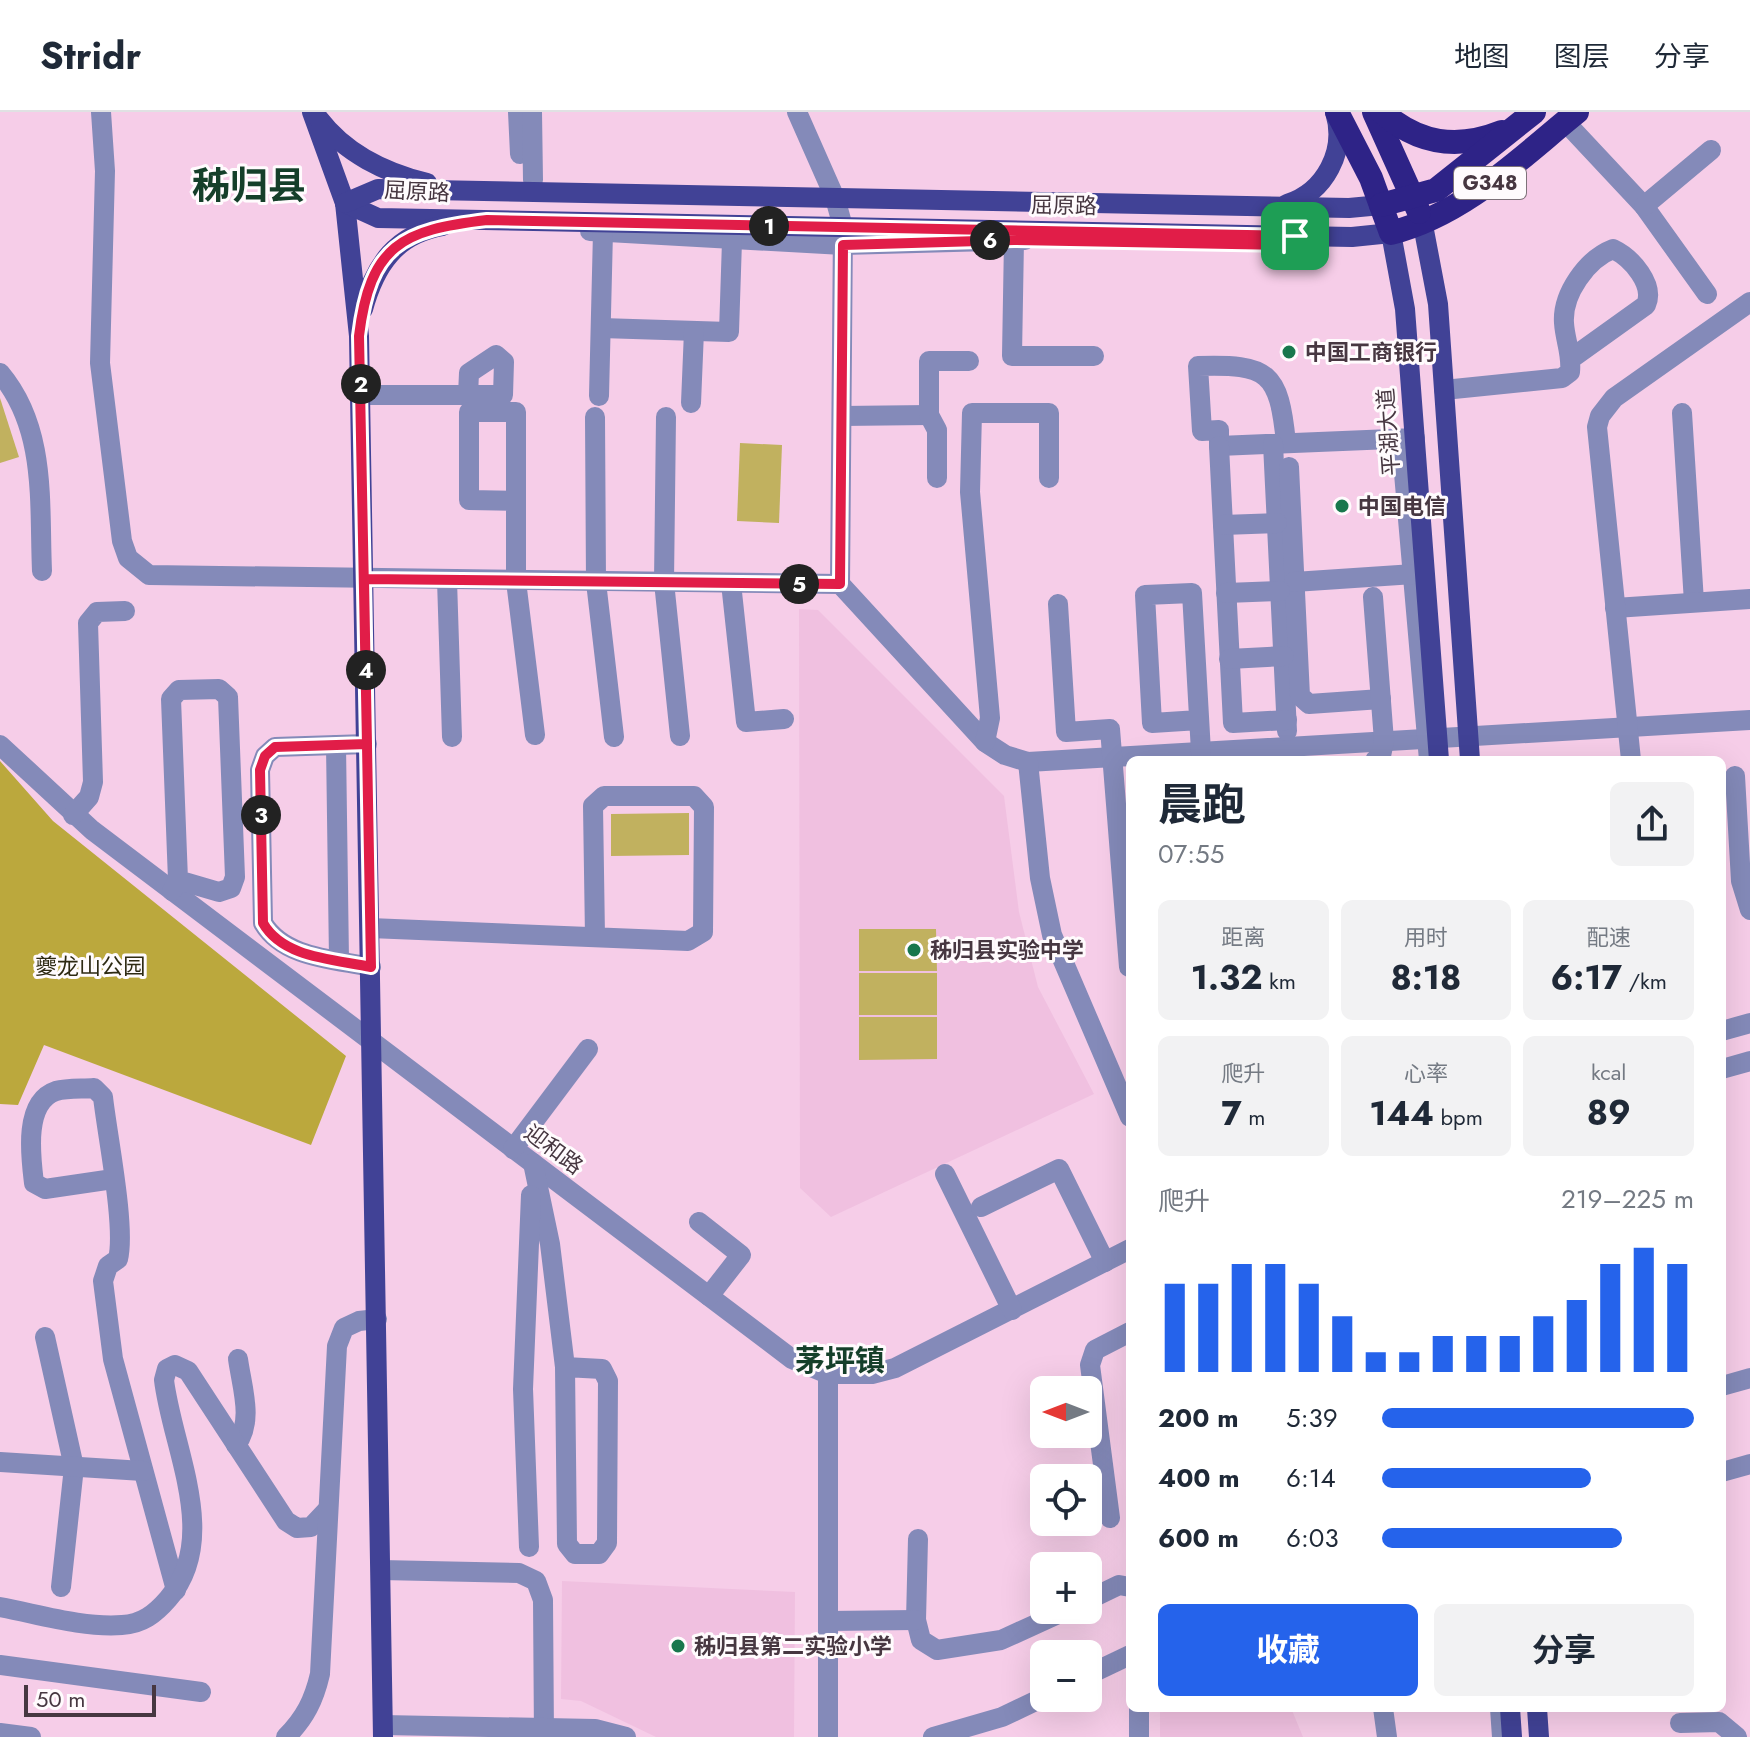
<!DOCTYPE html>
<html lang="zh">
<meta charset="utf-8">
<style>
:root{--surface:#fff;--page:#f2f2f3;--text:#1f2937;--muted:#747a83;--line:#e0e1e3;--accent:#2563eb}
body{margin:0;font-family:Jost,"Noto Sans SC",sans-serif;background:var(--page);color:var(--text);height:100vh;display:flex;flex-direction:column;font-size:30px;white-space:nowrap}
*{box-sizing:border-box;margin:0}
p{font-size:26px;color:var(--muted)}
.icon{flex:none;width:44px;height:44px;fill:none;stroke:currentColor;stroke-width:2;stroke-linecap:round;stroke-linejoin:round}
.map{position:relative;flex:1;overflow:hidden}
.details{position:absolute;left:1126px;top:644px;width:600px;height:956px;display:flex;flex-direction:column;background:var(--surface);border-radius:12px;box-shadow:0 8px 32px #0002}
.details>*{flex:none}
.needle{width:52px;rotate:270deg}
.fabs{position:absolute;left:1030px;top:1264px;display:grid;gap:16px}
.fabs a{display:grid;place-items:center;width:72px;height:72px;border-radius:12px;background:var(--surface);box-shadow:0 8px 32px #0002;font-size:40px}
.scale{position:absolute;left:24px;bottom:20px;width:132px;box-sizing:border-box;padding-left:8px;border:4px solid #473741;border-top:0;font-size:22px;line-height:28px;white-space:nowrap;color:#473741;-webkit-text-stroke:6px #fffbfd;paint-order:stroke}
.pin{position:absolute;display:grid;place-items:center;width:68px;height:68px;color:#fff;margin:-34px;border-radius:16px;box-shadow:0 4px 12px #0006}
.km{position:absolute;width:40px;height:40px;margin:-20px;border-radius:50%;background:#222;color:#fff;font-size:22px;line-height:40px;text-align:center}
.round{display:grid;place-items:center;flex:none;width:84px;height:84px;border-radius:12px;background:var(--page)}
.headline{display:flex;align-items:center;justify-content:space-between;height:136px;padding:0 32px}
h1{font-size:44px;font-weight:700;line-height:60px}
.metrics{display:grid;grid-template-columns:repeat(3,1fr);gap:12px;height:136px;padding:8px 32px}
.metrics div{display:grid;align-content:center;border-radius:12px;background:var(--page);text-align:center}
.metrics b{font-size:34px;font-weight:700}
.metrics small{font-size:22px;font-weight:400}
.metrics p{font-size:22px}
.chart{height:224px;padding:16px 32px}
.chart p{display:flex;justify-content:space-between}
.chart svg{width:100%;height:144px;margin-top:8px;stroke:var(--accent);stroke-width:6}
.button{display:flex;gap:16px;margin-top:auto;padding:16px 32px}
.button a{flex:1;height:92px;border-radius:12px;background:var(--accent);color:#fff;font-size:32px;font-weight:700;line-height:92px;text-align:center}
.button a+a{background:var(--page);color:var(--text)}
ul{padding:0 32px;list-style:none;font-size:26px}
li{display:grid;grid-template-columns:128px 96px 1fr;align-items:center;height:60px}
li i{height:20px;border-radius:10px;background:var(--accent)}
header{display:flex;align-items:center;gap:48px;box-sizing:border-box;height:112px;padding:0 40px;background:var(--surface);border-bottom:2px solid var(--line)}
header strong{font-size:38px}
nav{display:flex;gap:44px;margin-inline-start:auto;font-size:28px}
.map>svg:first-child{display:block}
.built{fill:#f0c0e0}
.green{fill:#c1b15f}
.forest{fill:#bba83d}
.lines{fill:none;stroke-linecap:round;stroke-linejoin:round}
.minor{stroke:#848ab9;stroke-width:20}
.major{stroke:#414296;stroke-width:20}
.highway{stroke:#2e2387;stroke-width:24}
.route-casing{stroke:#fff;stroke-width:16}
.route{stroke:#e11d48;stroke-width:10}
.poi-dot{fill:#18774d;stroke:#fffbfd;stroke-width:3}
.labels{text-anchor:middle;stroke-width:6;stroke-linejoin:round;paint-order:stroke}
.shield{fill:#fffbfd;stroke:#7e7279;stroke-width:2}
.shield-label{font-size:20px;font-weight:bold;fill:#473741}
.street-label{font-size:22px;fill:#473741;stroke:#fffbfd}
.poi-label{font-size:22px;font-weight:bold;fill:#473741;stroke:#fffbfd;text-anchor:start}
.park-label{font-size:22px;fill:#2e2a13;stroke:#fffbfd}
.district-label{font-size:30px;font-weight:bold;fill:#153f2a;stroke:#fffbfd}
.town-label{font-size:38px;font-weight:bold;fill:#153f2a;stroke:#fffbfd}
</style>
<header>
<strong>Stridr</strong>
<nav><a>地图</a><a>图层</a><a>分享</a></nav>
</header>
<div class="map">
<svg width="1750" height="1625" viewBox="0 0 1750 1625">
<rect width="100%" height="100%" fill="#f6cde8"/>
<g class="built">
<path d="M799,497L818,498L1004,684L1019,800L1038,875L1094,982L831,1105L800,1076Z"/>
<path d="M562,1469L795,1480L794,1625H656L581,1589L561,1587Z"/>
<path d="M1160,1596H1291L1303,1625H1160Z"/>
</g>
<g class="green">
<path d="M0,286L19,345L0,351Z"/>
<path d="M740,331L782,333L779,411L737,409Z"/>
<path d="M689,701V743L611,744V702Z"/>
<path d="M859,817H936L937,859H859Z"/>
<rect x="859" y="861" width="78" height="42"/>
<path d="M859,905H937V947L859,948Z"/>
</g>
<path class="forest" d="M0,649L53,709L346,944L311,1033L44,933L18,993L0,992Z"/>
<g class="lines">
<g class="minor">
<path d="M101,0L105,59L100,251L122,429L128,446L149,463L840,472L985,630L1005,643L1028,650L1750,608"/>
<path d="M518,0L520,42"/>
<path d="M532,0L533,68"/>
<path d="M797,0L835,86L843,115L840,472"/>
<path d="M1571,16L1644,94L1707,182"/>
<path d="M1644,94L1711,38"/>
<path d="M590,119L843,133L1025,128"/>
<path d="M1014,128L1012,244H1094"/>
<path d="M601,216L729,220L732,129"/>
<path d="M0,261C47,317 39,390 42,459"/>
<path d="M1444,278L1562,266L1570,260C1572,242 1565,228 1564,211C1562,182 1587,147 1613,137C1632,146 1655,173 1646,193L1572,246"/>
<path d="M361,283H503L504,250L496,243L469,261L468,283"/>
<path d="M599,284L603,120"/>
<path d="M691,291L694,219"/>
<path d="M1682,301L1694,490"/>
<path d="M842,304L929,303"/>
<path d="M595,305L596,470L614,625"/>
<path d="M666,305L664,470L680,624"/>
<path d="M1401,327L1429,648"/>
<path d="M1286,331C1279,259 1268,252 1198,254L1202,319L1219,318V334L1415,326"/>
<path d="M1273,332L1287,619"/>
<path d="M1219,334L1233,611L1287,608"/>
<path d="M1289,355L1300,584L1309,592L1381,587"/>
<path d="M937,366V318L929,303V249H969"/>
<path d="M516,389L469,388V300H516V469L535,623"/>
<path d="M1223,413L1277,411"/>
<path d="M447,468L452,625"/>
<path d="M1294,470L1414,462"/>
<path d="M731,471L746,610L784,607"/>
<path d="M1226,481L1280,479"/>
<path d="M1373,485L1384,629L1381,644L1375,648"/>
<path d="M1058,492L1066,620L1110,617L1129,855"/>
<path d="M1615,496L1750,487"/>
<path d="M1229,547L1284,544"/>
<path d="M1199,608L1152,611L1145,483L1192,481L1201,640"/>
<path d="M985,630L990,606L970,380L972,301H1049V366"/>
<path d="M367,632L275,635L265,644L260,658L263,811C284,846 333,847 371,855"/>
<path d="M0,633L92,718L792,1247L828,1262H872L895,1256L1130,1137"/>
<path d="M336,633L339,848"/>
<path d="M1631,648L1597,315L1600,304L1614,286L1750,190"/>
<path d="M1028,650L1040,766L1052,823L1130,1005"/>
<path d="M1735,664L1741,769L1750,798"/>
<path d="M73,703L89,685L93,670L88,511L97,500L125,499"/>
<path d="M172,779L178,768L219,780L231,776L235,765L228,585L219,577L179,578L171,587L178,768"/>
<path d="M370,816L688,829L703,820L704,695L694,684H604L593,694L595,825"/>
<path d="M1722,919L1750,911"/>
<path d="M1722,957L1750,949"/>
<path d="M513,1037L588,937"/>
<path d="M533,1051L550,1132L565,1255L567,1432L575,1442H599L607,1431L608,1269L602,1257L565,1255"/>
<path d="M945,1062L1012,1198"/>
<path d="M113,1067L45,1077L34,1071C31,1046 23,990 56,979C67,976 82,977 94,976L103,985C107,1022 126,1115 118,1147L108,1154L103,1169L113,1247L176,1478"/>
<path d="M981,1095L1059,1057L1105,1150"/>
<path d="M699,1110L741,1143L709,1184"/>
<path d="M45,1225L74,1355L61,1475"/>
<path d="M1722,1274L1750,1266"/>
<path d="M236,1333C254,1309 242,1276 238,1247"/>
<path d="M0,1350L143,1359"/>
<path d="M1722,1360L1750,1352"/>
<path d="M1110,1406L1090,1253L1095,1238L1130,1220"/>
<path d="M918,1427L916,1508L921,1528L937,1538L1001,1528L1067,1498"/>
<path d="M529,1435L523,1277L531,1083"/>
<path d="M381,1458L519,1461L536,1469L543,1488L544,1625"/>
<path d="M1088,1488L1119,1473L1130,1475"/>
<path d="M0,1495C38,1502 83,1516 122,1513C142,1512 155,1502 168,1487C221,1426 172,1336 164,1268L167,1257L175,1253L188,1259L286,1409L297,1416L311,1415L328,1397"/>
<path d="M828,1509L916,1508"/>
<path d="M0,1553L201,1580"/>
<path d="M1088,1563L1130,1543"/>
<path d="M1139,1596V1625"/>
<path d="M1383,1596L1387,1625"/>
<path d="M1500,1596L1502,1625"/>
<path d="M1680,1611L1719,1610L1737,1625"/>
<path d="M383,1613L595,1617L626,1625"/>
<path d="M0,1621L31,1625"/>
<path d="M286,1625C305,1606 314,1588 320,1562L337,1234L344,1216L359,1209L377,1207"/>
<path d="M828,1625V1262"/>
<path d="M933,1625L1002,1605L1044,1585"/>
</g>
<g class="major">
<path d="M312,0L345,91L359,224L383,1625"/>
<path d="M319,7C345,41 386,61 427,71"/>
<path d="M345,91L378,106L1352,125L1391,121L1405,197L1439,648"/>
<path d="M345,91L378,77L1349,96L1381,93"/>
<path d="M1287,92C1325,80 1347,39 1335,0"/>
<path d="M1423,113L1438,192L1470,648"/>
<path d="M363,197C375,153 396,122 443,114"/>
<path d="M1510,1596L1512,1625"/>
<path d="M1537,1596L1539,1625"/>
</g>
<g class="highway">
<path d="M1337,0L1371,66L1391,121C1465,102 1519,47 1577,0"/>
<path d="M1374,0L1419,100"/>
<path d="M1382,0C1418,32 1457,38 1502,20"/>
<path d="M1381,93L1436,78L1534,0"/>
</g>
</g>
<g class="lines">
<defs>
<path id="route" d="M1295,124L487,108C402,118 370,133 359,224L367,632L275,635L265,644L260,658L263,811C283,846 333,847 371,855L364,467L840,472L843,133L1014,128L1287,133L1295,124"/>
</defs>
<use href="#route" class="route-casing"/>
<use href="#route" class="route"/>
</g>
<g class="poi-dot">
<circle cx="1289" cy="240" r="8"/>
<circle cx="1342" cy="394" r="8"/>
<circle cx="914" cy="838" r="8"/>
<circle cx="678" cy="1534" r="8"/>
</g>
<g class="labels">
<rect class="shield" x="1454" y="55" width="72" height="32" rx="6"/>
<g class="shield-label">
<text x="1490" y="78">G348</text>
</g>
<g class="street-label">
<text transform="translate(417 79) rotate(3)" y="8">屈原路</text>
<text transform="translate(1064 93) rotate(1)" y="8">屈原路</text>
<text transform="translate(1388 320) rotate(-94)" y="8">平湖大道</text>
<text transform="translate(554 1037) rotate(37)" y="8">迎和路</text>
</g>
<g class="poi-label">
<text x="1305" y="248">中国工商银行</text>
<text x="1358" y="402">中国电信</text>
<text x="930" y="846">秭归县实验中学</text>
<text x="694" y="1542">秭归县第二实验小学</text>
</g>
<g class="park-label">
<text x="90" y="862">夔龙山公园</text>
</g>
<g class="district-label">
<text x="840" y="1259">茅坪镇</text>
</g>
<g class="town-label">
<text x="249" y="87">秭归县</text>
</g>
</g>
</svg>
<div class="fabs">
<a><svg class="needle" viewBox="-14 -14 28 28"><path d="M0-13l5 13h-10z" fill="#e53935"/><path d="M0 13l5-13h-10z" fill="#747a83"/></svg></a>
<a><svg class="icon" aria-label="locate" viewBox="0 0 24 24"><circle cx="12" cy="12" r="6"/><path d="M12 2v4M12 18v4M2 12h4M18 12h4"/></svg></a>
<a>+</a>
<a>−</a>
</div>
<div class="scale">50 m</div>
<div class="pin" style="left:1295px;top:124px;background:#1e9e55"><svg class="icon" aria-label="arrive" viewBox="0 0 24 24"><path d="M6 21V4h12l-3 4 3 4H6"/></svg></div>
<b class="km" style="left:769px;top:114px">1</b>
<b class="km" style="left:361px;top:272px">2</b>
<b class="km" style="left:261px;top:703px">3</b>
<b class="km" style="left:366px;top:558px">4</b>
<b class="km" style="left:799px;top:472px">5</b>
<b class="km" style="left:990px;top:128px">6</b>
<section class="details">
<div class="headline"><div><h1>晨跑</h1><p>07:55</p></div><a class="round"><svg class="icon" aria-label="share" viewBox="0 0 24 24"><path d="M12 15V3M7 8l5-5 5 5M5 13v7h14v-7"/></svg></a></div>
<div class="metrics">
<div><p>距离</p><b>1.32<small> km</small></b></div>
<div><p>用时</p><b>8:18</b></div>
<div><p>配速</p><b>6:17<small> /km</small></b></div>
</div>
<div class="metrics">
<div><p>爬升</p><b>7<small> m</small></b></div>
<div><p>心率</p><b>144<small> bpm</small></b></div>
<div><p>kcal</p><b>89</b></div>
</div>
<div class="chart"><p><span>爬升</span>219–225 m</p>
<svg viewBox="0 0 160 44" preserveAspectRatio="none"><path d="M5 44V17M15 44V17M25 44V11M35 44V11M45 44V17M55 44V27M65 44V38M75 44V38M85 44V33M95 44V33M105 44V33M115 44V27M125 44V22M135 44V11M145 44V6M155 44V11"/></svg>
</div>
<ul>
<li><b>200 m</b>5:39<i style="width:100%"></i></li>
<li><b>400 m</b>6:14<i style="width:67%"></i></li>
<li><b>600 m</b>6:03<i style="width:77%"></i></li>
</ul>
<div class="button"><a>收藏</a><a>分享</a></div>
</section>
</div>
